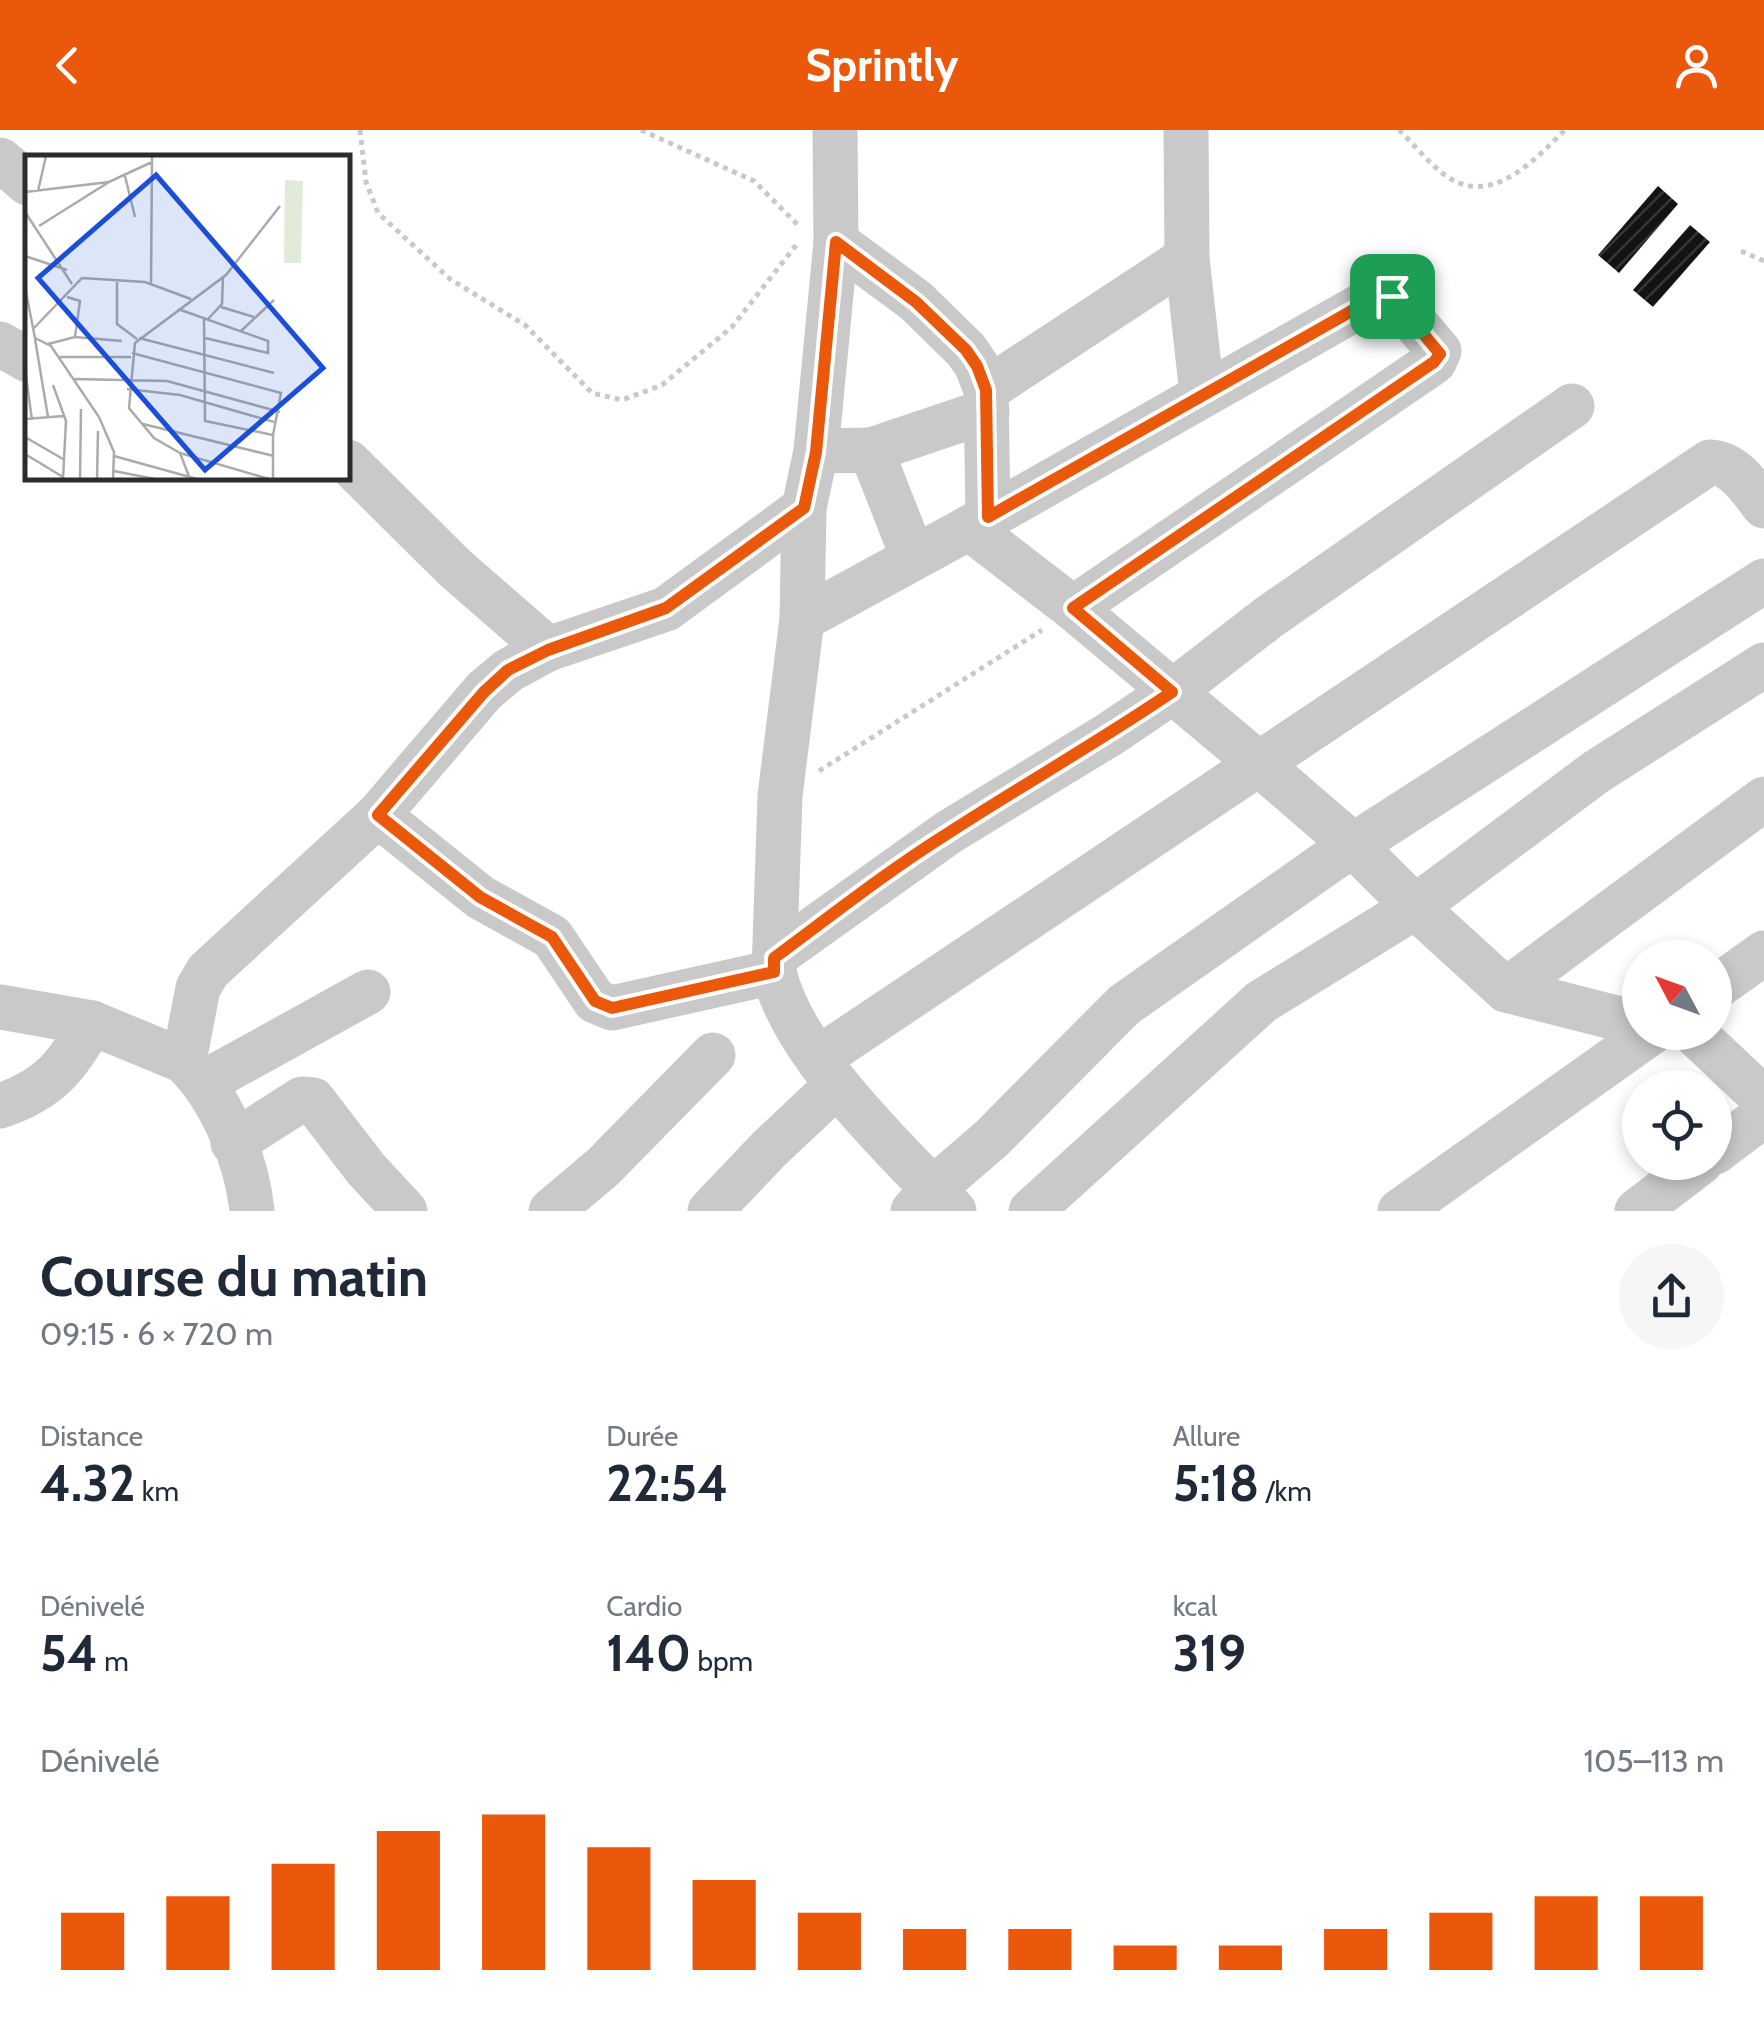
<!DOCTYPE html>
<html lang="fr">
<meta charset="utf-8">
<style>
:root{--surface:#fff;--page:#f6f6f7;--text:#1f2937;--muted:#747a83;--accent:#ea580c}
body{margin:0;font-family:Cabin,sans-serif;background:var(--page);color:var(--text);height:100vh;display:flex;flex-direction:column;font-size:38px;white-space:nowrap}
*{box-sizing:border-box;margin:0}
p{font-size:32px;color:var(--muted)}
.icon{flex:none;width:55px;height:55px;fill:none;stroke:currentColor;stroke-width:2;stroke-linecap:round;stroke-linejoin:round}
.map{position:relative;height:1081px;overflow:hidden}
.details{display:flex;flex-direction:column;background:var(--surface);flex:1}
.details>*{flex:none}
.needle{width:65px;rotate:311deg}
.fabs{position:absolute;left:1622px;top:810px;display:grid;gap:20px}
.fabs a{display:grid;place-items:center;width:110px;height:110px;border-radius:50%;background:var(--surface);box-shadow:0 5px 15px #0003;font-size:50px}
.pin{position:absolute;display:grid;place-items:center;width:85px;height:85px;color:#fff;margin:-42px;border-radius:20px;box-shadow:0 5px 15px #0006}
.round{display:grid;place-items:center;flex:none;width:105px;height:105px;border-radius:52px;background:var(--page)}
.head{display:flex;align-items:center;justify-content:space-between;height:170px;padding:0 40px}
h1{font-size:55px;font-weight:700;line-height:75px}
.stats{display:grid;grid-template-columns:repeat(3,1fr);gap:15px;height:170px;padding:10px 40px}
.stats div{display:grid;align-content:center}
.stats b{font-size:50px;font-weight:700}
.stats small{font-size:28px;font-weight:400}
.stats p{font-size:28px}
.chart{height:280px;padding:20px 40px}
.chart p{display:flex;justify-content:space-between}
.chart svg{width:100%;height:180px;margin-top:10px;stroke:var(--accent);stroke-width:6}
header{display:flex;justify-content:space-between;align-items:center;height:130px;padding:0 40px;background:var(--accent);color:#fff;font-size:45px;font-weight:700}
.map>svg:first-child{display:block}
.building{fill:url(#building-hatch)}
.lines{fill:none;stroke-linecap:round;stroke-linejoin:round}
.path{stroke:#c9c9c9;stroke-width:5;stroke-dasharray:5 5;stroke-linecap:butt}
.minor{stroke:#c9c9c9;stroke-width:45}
.route-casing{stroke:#fff;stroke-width:20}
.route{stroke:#ea580c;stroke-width:12}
.inset-road{fill:none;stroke:#ababab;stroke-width:2.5}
.view{fill:#1d4ed8;fill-opacity:0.15;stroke:#1d4ed8;stroke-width:5}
.inset-edge{fill:none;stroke:#2c2c2c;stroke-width:5}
</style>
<header><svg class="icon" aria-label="back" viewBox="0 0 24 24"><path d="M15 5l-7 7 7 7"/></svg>Sprintly<svg class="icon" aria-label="person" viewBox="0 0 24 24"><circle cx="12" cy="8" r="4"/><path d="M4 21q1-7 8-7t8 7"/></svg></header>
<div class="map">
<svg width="1764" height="1081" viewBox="0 0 1764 1081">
<defs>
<pattern id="building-hatch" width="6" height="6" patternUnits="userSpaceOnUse" patternTransform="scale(2.5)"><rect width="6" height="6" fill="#131313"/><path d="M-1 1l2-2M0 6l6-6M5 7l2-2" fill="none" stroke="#363636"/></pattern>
</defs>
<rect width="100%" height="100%" fill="#fff"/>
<g class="building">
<path d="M1658,56L1678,74L1619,143L1598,125Z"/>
<path d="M1690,95L1710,112L1653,177L1633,160Z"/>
</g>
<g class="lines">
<g class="path">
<path d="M360,0L366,52L378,83L450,149L525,195L592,263L622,270L662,255L732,197L797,114"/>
<path d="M641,0L754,51L798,95"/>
<path d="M1399,0C1415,15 1432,38 1451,49C1495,75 1537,27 1565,0"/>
<path d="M1741,121L1764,131"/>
<path d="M819,641L1042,500"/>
</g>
<g class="minor">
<path d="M835,0L836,112L816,321L804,378L802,489L780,666L774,842C792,923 897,1021 954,1081"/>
<path d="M1186,0L1187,128L1202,264"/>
<path d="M0,30L28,53"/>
<path d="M836,112L916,171L966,220L977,236L986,260L988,387"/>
<path d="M0,214L28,230"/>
<path d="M986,260L1187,128"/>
<path d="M871,320L987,281"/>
<path d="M816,321L871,320L913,427"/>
<path d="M348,332L455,438L548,519"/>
<path d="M969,398L1073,478L1258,633L1353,715L1415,777L1506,860L1764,669"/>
<path d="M802,489L969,398L1378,166H1392L1439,221L1434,232L1073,478"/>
<path d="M378,685L480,767L552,807L595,871L612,878L774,842"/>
<path d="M774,827L949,702L1110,604L1172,562L1269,487L1572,276"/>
<path d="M1715,858L1764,823"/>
<path d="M1506,860L1640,894"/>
<path d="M0,877L92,893L184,931"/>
<path d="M1693,902L1764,969"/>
<path d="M819,928L1710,332C1735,333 1750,358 1764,376"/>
<path d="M205,952L368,862"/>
<path d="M0,976C50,959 66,937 92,893"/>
<path d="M233,1013L302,969L313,970L366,1039L405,1081"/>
<path d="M1715,1022L1764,985"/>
<path d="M252,1081C247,1030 221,967 184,931L198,858L208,841L378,685L484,561L509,540L548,519L666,479L804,378"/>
<path d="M551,1081L603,1037L713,925"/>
<path d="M710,1081L770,1018L837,955"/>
<path d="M913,1081L934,1058L991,1009L1124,875L1329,731L1764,451"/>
<path d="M1031,1081L1261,872L1415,777L1596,642L1764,535"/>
<path d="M1400,1081L1652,902"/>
<path d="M1637,1081L1701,1032"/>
</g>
</g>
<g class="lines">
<defs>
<path id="route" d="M836,112L916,172L966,220L977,236L986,260L988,387L1378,166H1392L1440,224L1434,232L1073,478L1172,562C1100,611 1024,654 950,702C889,740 832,785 774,828V842L612,878L595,871L552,807L480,767L378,685L484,562L508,540L548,520L666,478L804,378L816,322Z"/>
</defs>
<use href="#route" class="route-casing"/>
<use href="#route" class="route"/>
</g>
<g transform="translate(25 25)">
<rect width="325" height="325" fill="#fff"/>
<path d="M260,25L278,26L276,108H259Z" fill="#e2ead9"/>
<path class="inset-road" d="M100,21L110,62M13,36L21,1M0,37L84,27L127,7M0,57L47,129M14,71L84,27M0,101L42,115M92,127V169L112,184M126,129L127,1M0,132L10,183L26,191L74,262L89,297L88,324M42,142L55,146L50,182M196,152L229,162M153,154L243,186V198L180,183M179,164L180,266L248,280V324M182,165L197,149L198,122M9,173L57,123L120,127L166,144M216,176L249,145M114,183L249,218M10,184L23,262M23,189L50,182L97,186M107,198L256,238L248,280M34,202H106M0,214L7,265M49,224L142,226L255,257M28,230L41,266L38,324M102,234L155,240L249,267M0,264L39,261M118,269L249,301M0,282L38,304M155,298L244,324M0,299L38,322M89,301L172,324M89,316L130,324M55,324L56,254M72,324L73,276M165,324L155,298L129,283L104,253L110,188L201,120L255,51"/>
<path class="view" d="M131,20L298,213L180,315L13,123Z"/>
<rect width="325" height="325" class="inset-edge"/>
</g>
</svg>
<div class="fabs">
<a><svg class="needle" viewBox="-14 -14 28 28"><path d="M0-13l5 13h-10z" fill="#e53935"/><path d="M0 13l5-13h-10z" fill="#747a83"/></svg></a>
<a><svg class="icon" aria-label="locate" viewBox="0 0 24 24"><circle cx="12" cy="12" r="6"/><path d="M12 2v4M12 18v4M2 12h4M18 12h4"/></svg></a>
</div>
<div class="pin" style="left:1392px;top:166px;background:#1e9e55"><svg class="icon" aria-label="arrive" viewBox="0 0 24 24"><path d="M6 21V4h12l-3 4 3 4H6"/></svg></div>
</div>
<section class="details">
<div class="head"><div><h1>Course du matin</h1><p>09:15 · 6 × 720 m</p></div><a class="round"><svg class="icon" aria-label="share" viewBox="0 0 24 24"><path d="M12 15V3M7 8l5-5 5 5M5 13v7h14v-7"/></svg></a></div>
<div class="stats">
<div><p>Distance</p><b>4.32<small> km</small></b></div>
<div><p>Durée</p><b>22:54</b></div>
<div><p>Allure</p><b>5:18<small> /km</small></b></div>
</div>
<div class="stats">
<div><p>Dénivelé</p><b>54<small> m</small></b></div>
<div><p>Cardio</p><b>140<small> bpm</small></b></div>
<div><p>kcal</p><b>319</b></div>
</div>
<div class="chart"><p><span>Dénivelé</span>105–113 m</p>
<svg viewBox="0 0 160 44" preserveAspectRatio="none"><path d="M5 44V30M15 44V26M25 44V18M35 44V10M45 44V6M55 44V14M65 44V22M75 44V30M85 44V34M95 44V34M105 44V38M115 44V38M125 44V34M135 44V30M145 44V26M155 44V26"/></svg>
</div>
</section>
